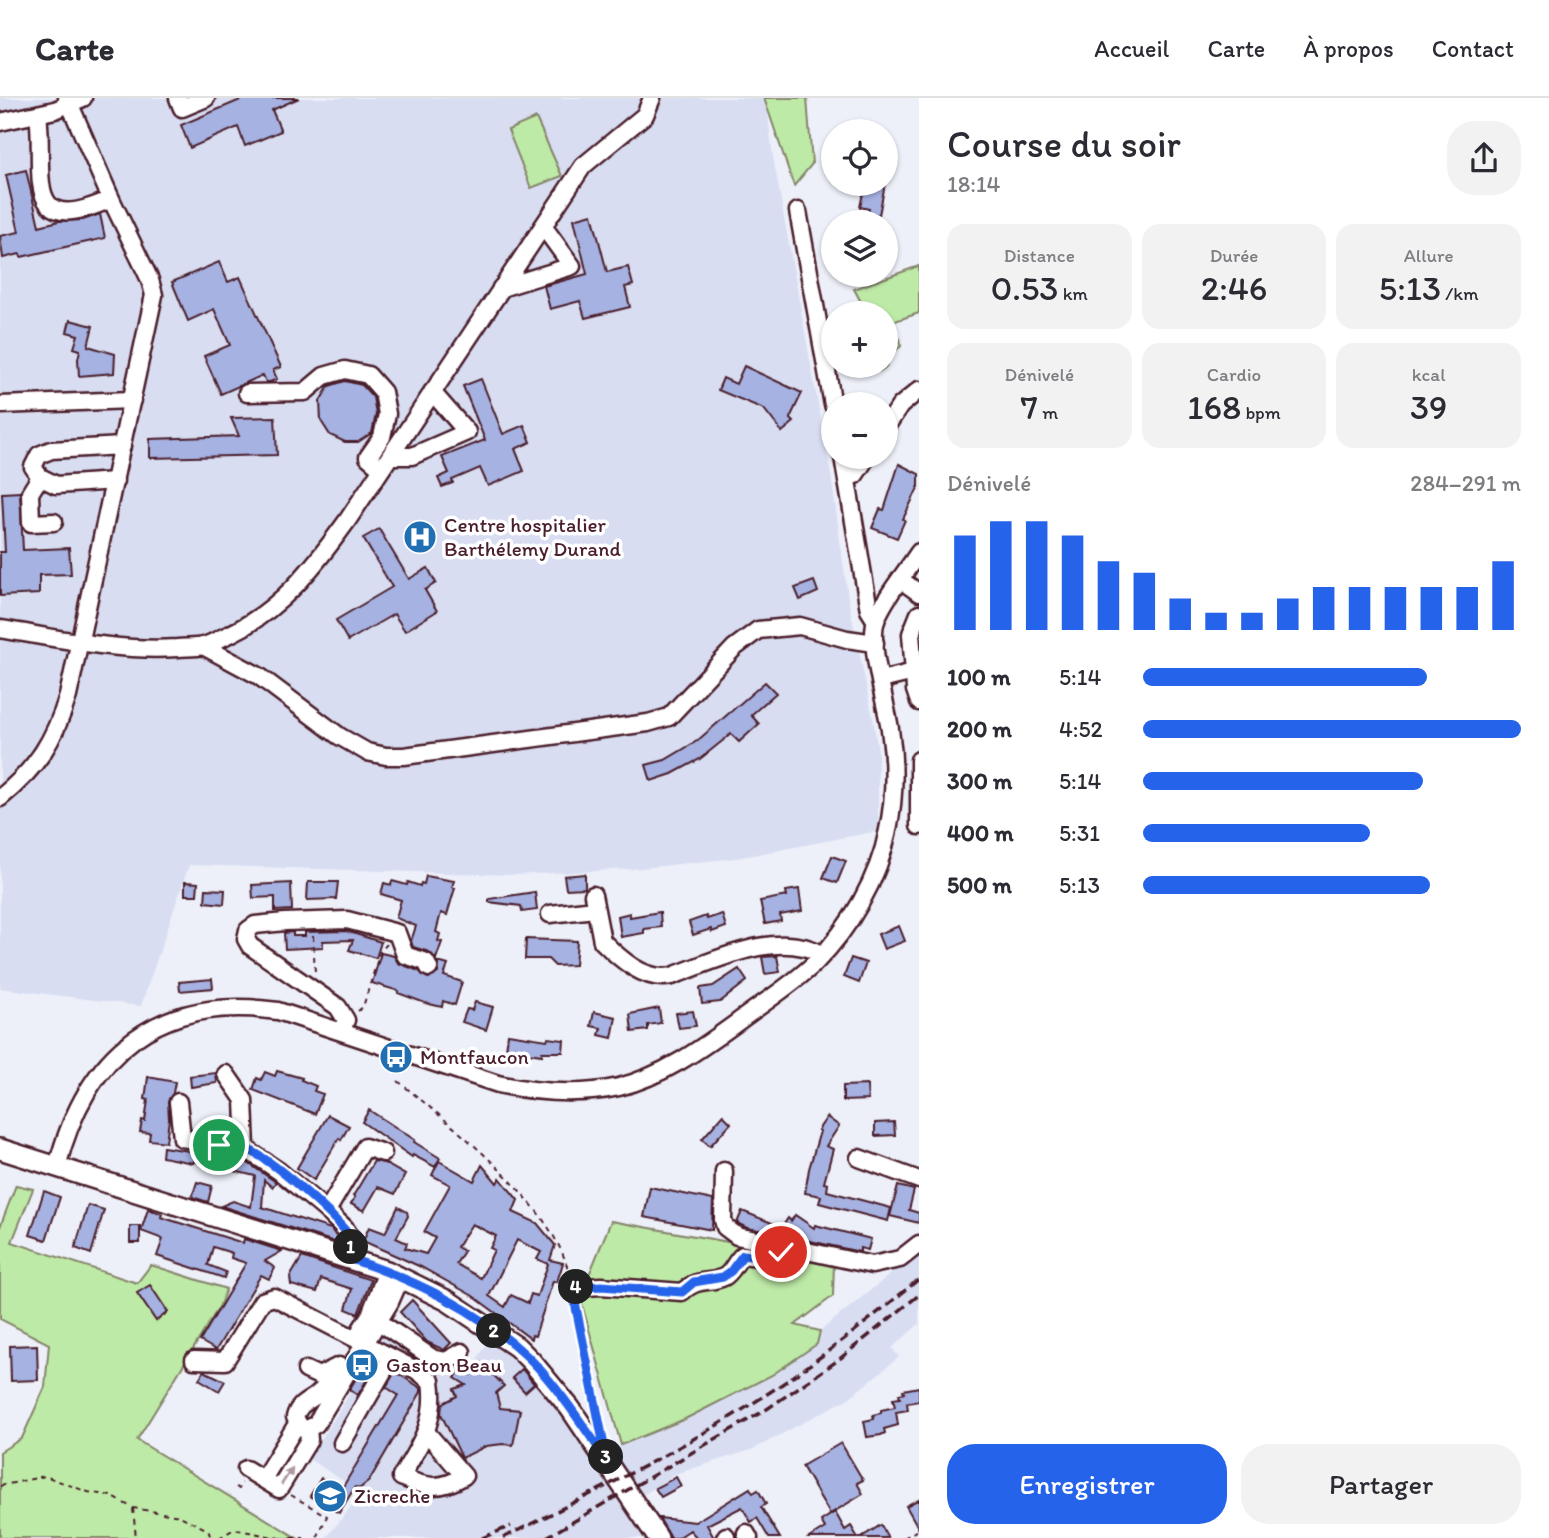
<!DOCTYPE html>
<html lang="fr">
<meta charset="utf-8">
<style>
:root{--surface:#fff;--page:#f2f2f3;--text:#2b2b33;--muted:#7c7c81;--line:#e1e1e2;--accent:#2563eb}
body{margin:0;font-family:Itim,sans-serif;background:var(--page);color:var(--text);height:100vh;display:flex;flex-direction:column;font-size:26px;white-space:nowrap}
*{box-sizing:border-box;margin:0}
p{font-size:23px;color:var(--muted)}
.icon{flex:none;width:38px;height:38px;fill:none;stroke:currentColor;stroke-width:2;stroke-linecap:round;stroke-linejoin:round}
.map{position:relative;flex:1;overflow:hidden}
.side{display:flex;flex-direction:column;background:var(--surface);width:630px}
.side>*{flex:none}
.controls{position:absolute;left:821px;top:21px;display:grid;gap:14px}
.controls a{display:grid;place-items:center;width:77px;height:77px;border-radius:50%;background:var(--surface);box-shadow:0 2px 5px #0004;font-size:35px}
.pin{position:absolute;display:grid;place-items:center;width:60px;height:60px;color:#fff;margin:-30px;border:4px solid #fff;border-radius:50%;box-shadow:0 2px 7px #0007}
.km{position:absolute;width:35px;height:35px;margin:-18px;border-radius:50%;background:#222;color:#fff;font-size:19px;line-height:35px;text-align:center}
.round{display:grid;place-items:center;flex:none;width:74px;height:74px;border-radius:28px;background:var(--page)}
.summary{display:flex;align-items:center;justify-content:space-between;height:119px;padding:0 28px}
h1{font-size:38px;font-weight:600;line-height:52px}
.figures{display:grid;grid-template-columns:repeat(3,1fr);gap:10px;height:119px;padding:7px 28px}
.figures div{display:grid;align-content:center;border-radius:18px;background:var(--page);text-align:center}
.figures b{font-size:35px;font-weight:600}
.figures small{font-size:19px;font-weight:400}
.figures p{font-size:19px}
.chart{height:196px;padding:14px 28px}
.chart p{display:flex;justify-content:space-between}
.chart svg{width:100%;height:126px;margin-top:7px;stroke:var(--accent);stroke-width:6}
.cta{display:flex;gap:14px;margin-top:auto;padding:14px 28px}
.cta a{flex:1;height:80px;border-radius:28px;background:var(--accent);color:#fff;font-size:28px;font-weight:600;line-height:80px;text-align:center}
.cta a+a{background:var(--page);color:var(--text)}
ul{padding:0 28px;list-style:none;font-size:23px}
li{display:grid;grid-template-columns:112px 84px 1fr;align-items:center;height:52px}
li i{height:18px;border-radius:9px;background:var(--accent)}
header{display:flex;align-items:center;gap:42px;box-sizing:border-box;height:98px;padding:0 35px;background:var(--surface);border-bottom:2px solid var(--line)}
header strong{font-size:33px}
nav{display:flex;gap:38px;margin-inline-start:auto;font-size:24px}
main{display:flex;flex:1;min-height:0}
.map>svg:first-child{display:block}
.built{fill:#d8ddf2}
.green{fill:#beeaa7;stroke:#848469;stroke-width:2}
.building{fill:#a6b2e2;stroke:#4a1f2b;stroke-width:2;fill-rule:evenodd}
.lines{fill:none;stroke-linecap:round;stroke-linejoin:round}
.minor-casing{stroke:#4a1f2b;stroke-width:21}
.major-casing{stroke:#4a1f2b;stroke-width:24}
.path{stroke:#4a1f2b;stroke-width:2;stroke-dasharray:5 5;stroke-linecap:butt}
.minor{stroke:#fff;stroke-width:16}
.major{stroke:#fff;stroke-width:19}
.rail{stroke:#4a1f2b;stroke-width:3.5;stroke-dasharray:10 5;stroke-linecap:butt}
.oneway{fill:#ae9aa0}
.route-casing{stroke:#fff;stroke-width:14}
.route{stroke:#2563eb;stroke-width:9}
.labels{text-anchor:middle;stroke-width:7;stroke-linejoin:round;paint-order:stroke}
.poi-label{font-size:21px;fill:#4a1f2b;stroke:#fff;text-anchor:start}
</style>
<header>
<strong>Carte</strong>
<nav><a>Accueil</a><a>Carte</a><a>À propos</a><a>Contact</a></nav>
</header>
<main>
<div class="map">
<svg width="919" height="1440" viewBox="0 0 919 1440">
<rect width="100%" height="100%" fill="#edf0f9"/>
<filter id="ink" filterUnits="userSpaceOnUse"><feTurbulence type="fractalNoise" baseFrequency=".0143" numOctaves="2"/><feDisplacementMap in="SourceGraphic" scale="14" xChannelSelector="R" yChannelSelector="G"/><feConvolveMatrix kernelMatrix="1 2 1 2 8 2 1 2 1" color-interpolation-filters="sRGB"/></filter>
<g filter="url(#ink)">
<g class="built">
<path d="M0,0H764L767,9L773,59L831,377L848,500L873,621L878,653V733L737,760L632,771L514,777L189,767L141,908L0,890Z"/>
<path d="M919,1153V1226L892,1250L899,1259L849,1300L754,1351L675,1376L643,1397L614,1356L621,1347L685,1321L772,1277L817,1246L820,1233Z"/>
<path d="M383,1235L436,1266H458L470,1273L488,1243L524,1268L541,1286L599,1364L646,1438L642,1440H326L362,1395L309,1361L350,1295L344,1290Z"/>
</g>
<g class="green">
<path d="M764,0H807L812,66L794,88Z"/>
<path d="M536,20L562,78L531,90L508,32Z"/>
<path d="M919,168V215L886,226V215H867L854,191Z"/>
<path d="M894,235L900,241L901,248L895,253H888C891,263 887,270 878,274L864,270L862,268H886V238Z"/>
<path d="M16,1087L33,1091L12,1144L137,1185L151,1167L226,1191L219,1209L137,1342L297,1440H0V1354L22,1340L45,1289L49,1246L0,1221V1129Z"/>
<path d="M611,1123L834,1163L833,1198L795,1227L820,1233L817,1246L772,1277L685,1321L621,1347L580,1199Z"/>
</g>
<g class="building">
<path d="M245,0H299L272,12L281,33L245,48L238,29L190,50L181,27Z"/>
<path d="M26,72L39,128L59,123L83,122L100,116L105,140L21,159L20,156L3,160L0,138L19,134L6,77Z"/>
<path d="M865,86H885L879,117L868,115L869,111L860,109Z"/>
<path d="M592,116L607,174L628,169L633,187L625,189L630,209L585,220L580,203L550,211L544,188L587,176L574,121Z"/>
<path d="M219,164L228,184L240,179L281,269L273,272L277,281L270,284H266L263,277L221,296L204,258L230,247L214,211L188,223L172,184Z"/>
<path d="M70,222L93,228L88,248L115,256L114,275L79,278L78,261L80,252L74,250L78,237L67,234Z"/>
<path d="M744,268L802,295L790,320L794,324L782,334L764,311L718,292L723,280L736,286Z"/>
<path d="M481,281L503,336L524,327L531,344L515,351L524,373L488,388L480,370L452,382L453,385L442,389L438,380L449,375L442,359L485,342L463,288Z"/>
<path d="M345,283L362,287L373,299L376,316L372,335L358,344H345L330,337L321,323L320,303L329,288Z"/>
<path d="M275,319L277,357L150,360V341L239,338L231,320Z"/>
<path d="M899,366L919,376V388L903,421L905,422L897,440L872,430L880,411L884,412Z"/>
<path d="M20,394L23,452L69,450L71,476L39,477V496L0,498V454H5L2,395Z"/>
<path d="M379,431L409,481L428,470L436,485L425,492L437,513L405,533L394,516L348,543L336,522L392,489L363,440Z"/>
<path d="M814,483L818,494L800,502L795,490Z"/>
<path d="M765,584L776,595L751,617L759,626L739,644L731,636L700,661L672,676L651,683L646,667L665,662L697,643Z"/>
<path d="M832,758L846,763L837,785L823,780Z"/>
<path d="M585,776V790L566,791L564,778Z"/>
<path d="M426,778L454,783L452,789L455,790L447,817L441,815L436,834L440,836L438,843L442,844L436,861L429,854L413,849L411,843L416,828L396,820L401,802L381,796L384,785L391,787L392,783L407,787L408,784L420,788L421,785L424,786Z"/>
<path d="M185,784L198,785L197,797H185Z"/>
<path d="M308,784H338L336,801L307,802Z"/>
<path d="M291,785L292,812L275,813V799L253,800L252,787Z"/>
<path d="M206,791L225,792L224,806L205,804Z"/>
<path d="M799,791L802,813L780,817L781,823L765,826L760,803L787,798L786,793Z"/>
<path d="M535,794L537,812L522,814L521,808L489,804V801Z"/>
<path d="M660,814L661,829L644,831V835L621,839L618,818L630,815V819Z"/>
<path d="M722,816L726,829L712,834L711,831L693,837L689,824L706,818L707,821Z"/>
<path d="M899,828L905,843L884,851L878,836Z"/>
<path d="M346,833L381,844L376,860L349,852L353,842L323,843V849L285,851L284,835L293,834V838H305V834Z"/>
<path d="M526,841L577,843L575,867L555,868L548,861H525Z"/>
<path d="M381,855L394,858L398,865L419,873L428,880L438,875V864L448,867L444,878L462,884L455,907L443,903L442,909L425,905L398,895L399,893L372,885Z"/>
<path d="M777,858L780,874L765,876L762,859Z"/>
<path d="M851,860L866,865L859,885L844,879Z"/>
<path d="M739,871L747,883L720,904L702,906L700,890L713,888Z"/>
<path d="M212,881L213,890L180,893L179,884Z"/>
<path d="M475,904L493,909L486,932L462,924L467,911L472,912Z"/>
<path d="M659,910L661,925L648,927V932L632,934L630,916Z"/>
<path d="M693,913L696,928L679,930L676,915Z"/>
<path d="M594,914L616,919L612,940L599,937L601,930L591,928Z"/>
<path d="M508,936L547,942L548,940L564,942L563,954H542V957L506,952Z"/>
<path d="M277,973L302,980L301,982L316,988L314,993L323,996L315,1016L253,992L257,980L261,982L265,974L275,978Z"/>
<path d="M216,975L217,985L191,989L190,978Z"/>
<path d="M148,979L175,984L173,995L168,1004L169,1021L166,1044L149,1042L150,1035L140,1034L142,1022L145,1023L148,1002L145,1001Z"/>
<path d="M867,987L868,1002L843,1003V988Z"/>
<path d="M369,1012L415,1042L414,1044L440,1060L435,1069L413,1057L412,1059L362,1024Z"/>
<path d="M328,1017L349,1028L341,1042L339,1040L314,1082L297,1070Z"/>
<path d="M723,1017L731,1025L710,1048L702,1041Z"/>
<path d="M827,1019L839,1028L826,1048L833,1051L824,1085L828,1086L827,1093L891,1110L888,1123L819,1105L821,1098L805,1095L809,1071L820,1033L818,1032Z"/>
<path d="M894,1024L895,1037L875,1038V1025Z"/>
<path d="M211,1028L235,1030V1038L210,1034Z"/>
<path d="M163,1049L242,1061L276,1084L272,1089L264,1082L262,1109L331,1131L341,1146L221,1108L233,1103L251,1109L255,1078L193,1063V1065L162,1059Z"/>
<path d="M374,1063L384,1065L405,1077L395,1096L378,1089L364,1113L351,1106L355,1099L353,1098Z"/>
<path d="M439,1063L474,1083L482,1067L497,1085L500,1080L518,1102L513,1114L537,1125L555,1147L550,1162L563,1165L557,1184L553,1183L535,1238L532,1237L531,1241L473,1198L421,1169L363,1143L369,1129L385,1135L398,1109L407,1114L408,1118L396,1140L407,1145L405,1150L426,1156L435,1140L424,1134L450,1087L432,1077ZM472,1126L496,1138L490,1150L494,1152L481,1180L456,1166L464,1153L457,1149ZM517,1142L541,1154L537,1161L548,1166L537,1198L531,1196L528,1205L511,1197L505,1209L489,1198Z"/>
<path d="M197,1084L212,1088L208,1104L192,1099Z"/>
<path d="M898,1088L914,1092L909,1112L919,1115V1125L890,1118Z"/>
<path d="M650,1089L713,1102L712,1132L644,1119Z"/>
<path d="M44,1093L60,1099L46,1142L30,1137Z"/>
<path d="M88,1107L104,1112L91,1156L75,1150Z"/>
<path d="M148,1111L162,1116L161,1119L243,1145L244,1141L282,1153L265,1163L275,1170L269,1181L261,1177L216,1252L200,1243L246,1165L231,1160L232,1155L213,1149L208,1167L226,1174L224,1180L157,1158L163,1141L141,1133Z"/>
<path d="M742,1113L782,1129L788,1120L791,1123L795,1117L814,1130L815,1127L871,1141L868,1152L860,1150V1154L778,1136L766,1129L764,1133L747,1130L737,1125Z"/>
<rect x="130" y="1128" width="10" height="17"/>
<path d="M302,1159L371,1182L358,1216L346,1211L352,1191L321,1181L317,1194L291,1187L290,1179Z"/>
<path d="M150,1187L168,1214L156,1223L137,1195Z"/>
<path d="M412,1202L451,1245L444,1252L427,1244L400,1214Z"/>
<path d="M37,1247L38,1282L11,1283L10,1248Z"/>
<path d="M369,1259L377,1264L358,1297L349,1292Z"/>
<path d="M482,1265L504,1288L496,1295L500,1310L520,1312L513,1347L503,1346L486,1348L462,1360L441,1316L442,1306L457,1298L454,1291L466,1287L455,1280L461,1270L471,1277Z"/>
<path d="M522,1271L534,1286L525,1294L512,1280Z"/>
<path d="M204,1273L225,1283L219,1293L199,1281Z"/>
<path d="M395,1274L421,1290V1294L369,1383L359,1391L355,1389L339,1415L310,1398L321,1380L341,1392L398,1297L386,1289Z"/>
<path d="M919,1289V1303L907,1305L908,1312L896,1314L898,1327L884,1331L885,1335L881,1337L867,1339L864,1323L874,1321L873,1317L881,1315V1312L895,1309L893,1301L900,1300L899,1296L904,1295L903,1292Z"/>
<path d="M841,1345L863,1382L857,1385L863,1396L830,1416L802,1368Z"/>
<path d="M676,1379L681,1388L661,1399L655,1390Z"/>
<path d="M750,1390L753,1395L758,1392L766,1406L761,1409L780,1440H769L757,1420L751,1424L742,1409L707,1427L714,1440H697L690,1432L678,1440H671L659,1420L695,1424Z"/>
<path d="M919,1401V1431L906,1408Z"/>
<path d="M835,1414L845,1432L851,1428L858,1440H809L825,1430L821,1423Z"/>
<path d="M881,1427L888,1440H860Z"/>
</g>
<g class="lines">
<defs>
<g id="minor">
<path d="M178,0L182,10L206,0"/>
<path d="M38,16C46,73 19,142 111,101"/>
<path d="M0,24L55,12L83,0"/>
<path d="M798,113L833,307"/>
<path d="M501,190L572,168L543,128"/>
<path d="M247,295L305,294L324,278L345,272L368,277L383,294L387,316L382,339L368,359L381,370"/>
<path d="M0,307L132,302"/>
<path d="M886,329L900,308L919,292"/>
<path d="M390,358H412L467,334L432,294"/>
<path d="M843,359L869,512L876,523"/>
<path d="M40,379L30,395L31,425L54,424"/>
<path d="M847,379L855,377L867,359"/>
<path d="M115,383L56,387L40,379L33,369L39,357L51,352L122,348"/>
<path d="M901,482L919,495"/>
<path d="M0,531C58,540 118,554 177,550C185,549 195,550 203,548C212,546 220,540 228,537C281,512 313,470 347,423L583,68L645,17L652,0"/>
<path d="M203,548L259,578L339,638L367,654L386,658H404L648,625L669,619L734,550L758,532L800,528L847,541L875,545"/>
<path d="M914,574L915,592L919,604"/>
<path d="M881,582L914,574L911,536L919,516"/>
<path d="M919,662V728"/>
<path d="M0,700C37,670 54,643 68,598L154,197L150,182L111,101L67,0"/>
<path d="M593,797L602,843C620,861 645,884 672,878C717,862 777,831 822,856"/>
<path d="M550,816L595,811"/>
<path d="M342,933L346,922L338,909L250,848L246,841L248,832L255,827L285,824L347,822L397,835L405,857L426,864L429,870"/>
<path d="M226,976L244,1002L246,1051"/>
<path d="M178,1004L182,1040L246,1051L279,1073L327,1113"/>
<path d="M859,1060L919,1082"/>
<path d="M57,1069C86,955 158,896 278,913L498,986C539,995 578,998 619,989C663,978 699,952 735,926C761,906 791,888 815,865C850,830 879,780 888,732C895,699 895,664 890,631C886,605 868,545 876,522C884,500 906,474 919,454"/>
<path d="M724,1073L723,1122L725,1129L737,1138L872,1167L900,1161L919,1146"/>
<path d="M348,1160L353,1143L345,1130L327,1113L365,1049L383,1055"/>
<path d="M572,1190L601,1188L682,1194C701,1178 707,1187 724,1179C733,1174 735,1163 743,1157L773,1161L780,1158L783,1149"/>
<path d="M372,1219L434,1261L446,1263L462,1254"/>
<path d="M361,1231L370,1217L387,1173"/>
<path d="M194,1262L225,1263L262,1203L274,1199L416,1272L431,1283C437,1323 420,1347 401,1379C425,1389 440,1393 464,1378L427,1335"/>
<path d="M338,1269C335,1278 328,1288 320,1294C310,1304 299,1304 295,1319L300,1329L308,1331L316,1326L390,1204L401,1179"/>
<path d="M306,1272L319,1278L339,1268"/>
<path d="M342,1345L391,1260"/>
<path d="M246,1371L279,1391L309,1342L308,1331"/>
<path d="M263,1381L297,1326"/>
<path d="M746,1435L749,1440"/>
<path d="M725,1440L726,1438"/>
</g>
<path id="major" d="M0,1051L387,1173L448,1203L517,1249L531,1263L570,1310L658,1440"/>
</defs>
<use href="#minor" class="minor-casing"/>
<use href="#major" class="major-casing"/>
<g class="path">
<path d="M313,838L315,874"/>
<path d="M358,913L363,909L380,854L387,846"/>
<path d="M398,983C451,1027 555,1107 569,1176"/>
<path d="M575,1206L599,1324"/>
<path d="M0,1388L45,1378L88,1394L111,1398L133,1410L180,1418L208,1432L211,1440"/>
<path d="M236,1389L239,1391L242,1385"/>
<path d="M291,1397L327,1418L317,1440"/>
<path d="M133,1411L136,1440"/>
<path d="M219,1440L234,1431L279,1440"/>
<path d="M291,1440H304"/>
<path d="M904,1440L919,1431"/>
</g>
<use href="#minor" class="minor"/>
<use href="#major" class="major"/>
<g class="rail">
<path d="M482,1440L511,1428"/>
<path d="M503,1440C591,1396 679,1353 761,1300C817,1264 868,1223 919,1181"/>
<path d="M545,1440L767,1311L837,1263L919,1197"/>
</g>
</g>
<defs><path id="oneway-solid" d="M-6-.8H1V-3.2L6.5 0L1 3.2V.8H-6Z" transform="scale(1.75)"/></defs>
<use class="oneway" href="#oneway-solid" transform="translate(287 1378) rotate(-57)"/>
</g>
<g class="lines" filter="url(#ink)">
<defs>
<path id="route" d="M219,1047C228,1049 238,1049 246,1051C270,1059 339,1121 353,1143L348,1160C413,1181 479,1212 529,1260C559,1290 583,1328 607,1362L572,1190L601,1188L682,1194L694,1184L723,1179L731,1173L743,1157L773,1161L780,1158L781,1154"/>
</defs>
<use href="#route" class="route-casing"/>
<use href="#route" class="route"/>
</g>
<defs>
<symbol id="hospital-disc" viewBox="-11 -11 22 22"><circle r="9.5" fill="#1f6fb2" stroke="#fff"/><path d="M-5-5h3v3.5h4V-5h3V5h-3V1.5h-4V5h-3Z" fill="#fff"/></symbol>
<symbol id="bus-disc" viewBox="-11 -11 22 22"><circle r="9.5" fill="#1f6fb2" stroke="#fff"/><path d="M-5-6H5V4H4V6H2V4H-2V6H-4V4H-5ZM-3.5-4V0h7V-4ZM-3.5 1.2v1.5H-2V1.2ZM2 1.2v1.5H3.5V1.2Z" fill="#fff"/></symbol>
<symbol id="school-disc" viewBox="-11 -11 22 22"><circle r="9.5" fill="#1f6fb2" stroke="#fff"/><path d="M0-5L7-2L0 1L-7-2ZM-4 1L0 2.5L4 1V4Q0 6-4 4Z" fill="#fff"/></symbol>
</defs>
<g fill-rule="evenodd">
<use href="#hospital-disc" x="401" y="420" width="38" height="38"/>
<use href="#bus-disc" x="377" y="940" width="38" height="38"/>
<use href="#bus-disc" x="343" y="1248" width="38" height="38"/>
<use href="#school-disc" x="311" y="1379" width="38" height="38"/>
</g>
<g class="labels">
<g class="poi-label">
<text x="444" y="434">Centre hospitalier<tspan x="444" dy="24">Barthélemy Durand</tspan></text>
<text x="420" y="966">Montfaucon</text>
<text x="386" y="1274">Gaston Beau</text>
<text x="354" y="1405">Zicreche</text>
</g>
</g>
</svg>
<div class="controls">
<a><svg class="icon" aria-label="locate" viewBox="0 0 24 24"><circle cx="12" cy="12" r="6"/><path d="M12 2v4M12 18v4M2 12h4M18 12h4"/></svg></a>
<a><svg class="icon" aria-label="layers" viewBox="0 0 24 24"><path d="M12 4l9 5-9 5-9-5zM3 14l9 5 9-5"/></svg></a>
<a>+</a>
<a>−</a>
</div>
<div class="pin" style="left:219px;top:1047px;background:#1e9e55"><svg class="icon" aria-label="arrive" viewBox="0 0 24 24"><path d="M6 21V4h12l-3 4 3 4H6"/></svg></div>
<div class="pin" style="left:781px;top:1154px;background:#d93025"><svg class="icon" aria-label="check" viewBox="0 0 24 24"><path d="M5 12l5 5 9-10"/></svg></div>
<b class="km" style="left:351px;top:1149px">1</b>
<b class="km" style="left:494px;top:1233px">2</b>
<b class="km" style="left:606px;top:1359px">3</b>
<b class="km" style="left:576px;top:1189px">4</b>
</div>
<section class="side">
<div class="summary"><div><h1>Course du soir</h1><p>18:14</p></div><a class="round"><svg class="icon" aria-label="share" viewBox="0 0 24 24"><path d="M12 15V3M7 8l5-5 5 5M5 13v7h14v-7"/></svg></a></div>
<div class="figures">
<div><p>Distance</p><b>0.53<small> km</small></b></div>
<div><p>Durée</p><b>2:46</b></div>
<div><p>Allure</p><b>5:13<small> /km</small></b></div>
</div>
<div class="figures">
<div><p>Dénivelé</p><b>7<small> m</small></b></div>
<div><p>Cardio</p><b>168<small> bpm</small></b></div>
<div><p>kcal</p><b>39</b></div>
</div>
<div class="chart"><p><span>Dénivelé</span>284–291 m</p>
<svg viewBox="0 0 160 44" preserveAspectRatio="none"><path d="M5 44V11M15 44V6M25 44V6M35 44V11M45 44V20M55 44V24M65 44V33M75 44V38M85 44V38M95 44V33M105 44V29M115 44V29M125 44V29M135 44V29M145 44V29M155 44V20"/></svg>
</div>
<ul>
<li><b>100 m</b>5:14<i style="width:75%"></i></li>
<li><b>200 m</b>4:52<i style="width:100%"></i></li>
<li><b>300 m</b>5:14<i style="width:74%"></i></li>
<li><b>400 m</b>5:31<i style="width:60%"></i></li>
<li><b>500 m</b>5:13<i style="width:76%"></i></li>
</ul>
<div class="cta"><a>Enregistrer</a><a>Partager</a></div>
</section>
</main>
